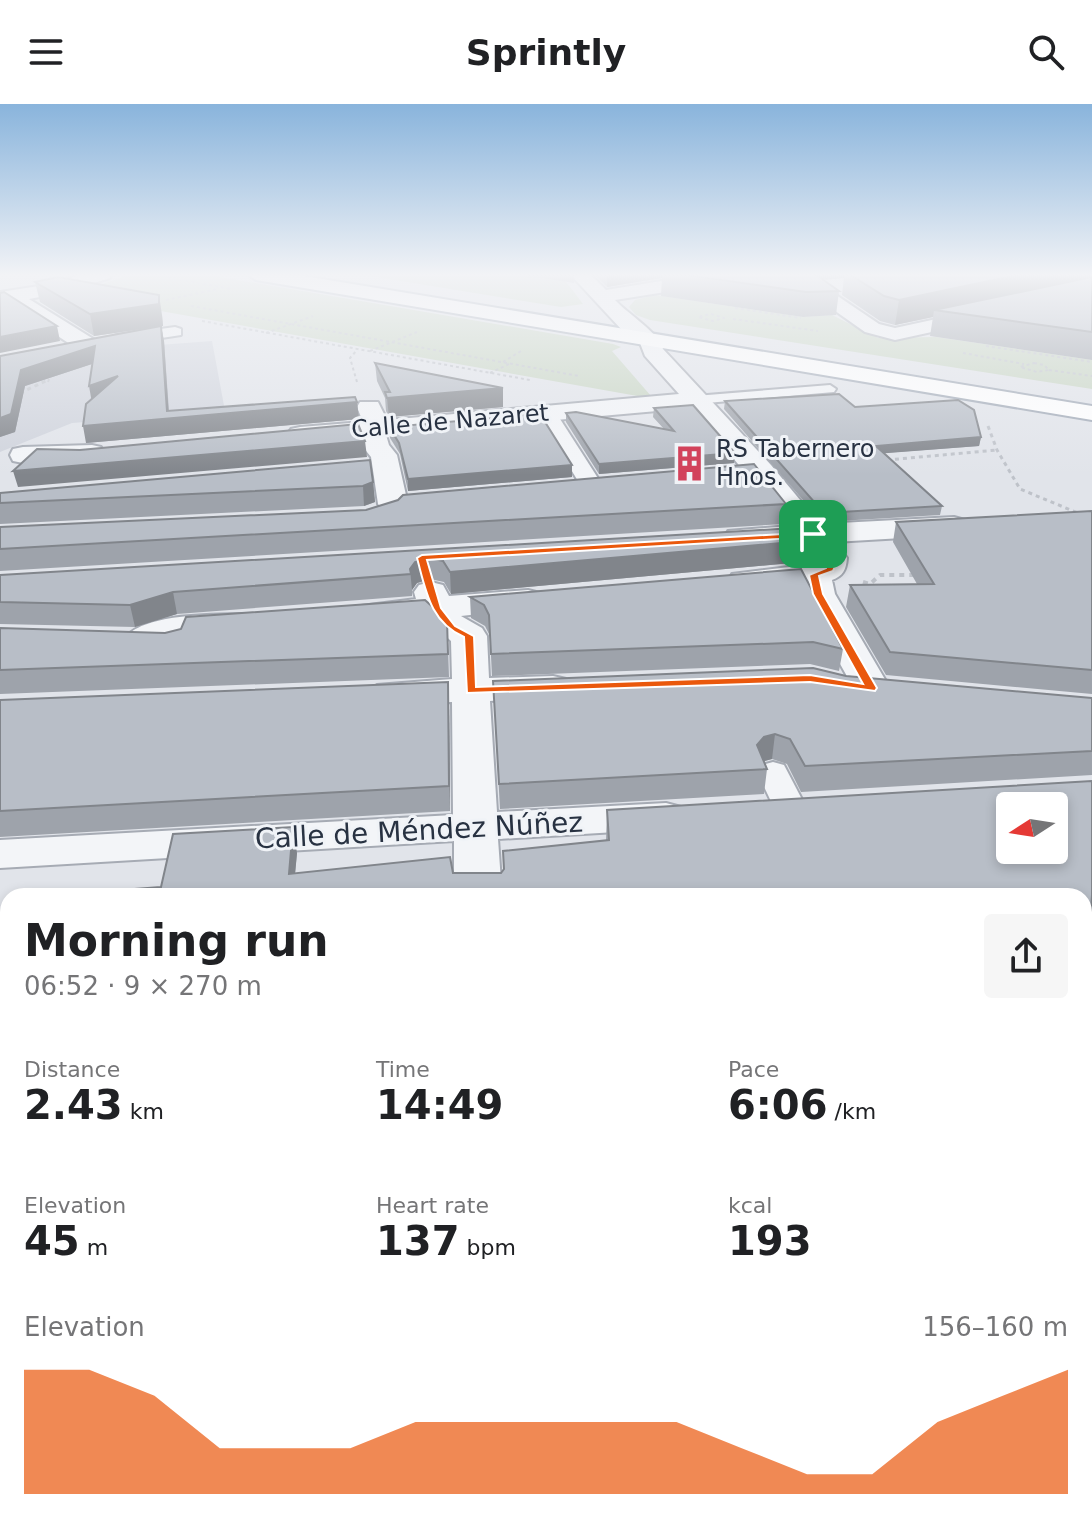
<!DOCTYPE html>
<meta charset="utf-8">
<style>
:root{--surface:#fff;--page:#f6f6f6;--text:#202124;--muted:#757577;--accent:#ea580c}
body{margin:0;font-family:"DejaVu Sans",sans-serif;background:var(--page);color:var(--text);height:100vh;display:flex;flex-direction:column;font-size:30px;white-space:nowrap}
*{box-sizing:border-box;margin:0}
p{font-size:26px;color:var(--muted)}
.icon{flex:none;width:44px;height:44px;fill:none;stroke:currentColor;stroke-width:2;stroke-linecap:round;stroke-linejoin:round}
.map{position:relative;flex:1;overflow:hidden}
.side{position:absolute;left:0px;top:784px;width:1092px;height:648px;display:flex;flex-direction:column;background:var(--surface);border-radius:24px 24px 0 0;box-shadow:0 4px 12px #0003}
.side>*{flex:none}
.needle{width:52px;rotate:258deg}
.controls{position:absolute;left:996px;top:688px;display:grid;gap:16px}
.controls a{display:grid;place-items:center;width:72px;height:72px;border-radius:8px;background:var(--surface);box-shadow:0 4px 12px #0003;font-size:40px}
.pin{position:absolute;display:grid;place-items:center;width:68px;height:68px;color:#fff;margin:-34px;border-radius:16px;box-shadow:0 4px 12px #0006}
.round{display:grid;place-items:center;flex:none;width:84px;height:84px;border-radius:8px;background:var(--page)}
.summary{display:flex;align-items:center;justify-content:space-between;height:136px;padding:0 24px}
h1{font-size:44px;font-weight:700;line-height:60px}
.stats{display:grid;grid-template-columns:repeat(3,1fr);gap:12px;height:136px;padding:8px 24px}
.stats div{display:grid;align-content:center}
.stats b{font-size:40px;font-weight:700}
.stats small{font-size:22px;font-weight:400}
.stats p{font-size:22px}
.chart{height:224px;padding:16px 24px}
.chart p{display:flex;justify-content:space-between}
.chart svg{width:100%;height:144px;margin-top:8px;fill:var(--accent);opacity:.7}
header{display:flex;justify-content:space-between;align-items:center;height:104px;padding:0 24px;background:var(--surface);font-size:36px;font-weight:700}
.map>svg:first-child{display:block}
.built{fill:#cfd3dc}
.green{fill:#c6d4c1}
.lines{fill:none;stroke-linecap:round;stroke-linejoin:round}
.service-casing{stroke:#a6abb4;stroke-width:4}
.pedestrian-casing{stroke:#a6abb4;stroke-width:4}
.minor-casing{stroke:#a6abb4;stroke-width:4}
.primary-casing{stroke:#a0a9b6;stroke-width:4}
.path-far2{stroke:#bec2c9;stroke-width:2;stroke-dasharray:3 3;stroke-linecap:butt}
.path-far1{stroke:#bec2c9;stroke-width:3;stroke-dasharray:4 4;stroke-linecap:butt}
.path{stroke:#bec2c9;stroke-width:4;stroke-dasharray:5 5;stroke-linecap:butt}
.service{fill:#f3f5f8;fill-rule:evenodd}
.pedestrian{fill:#f3f5f8;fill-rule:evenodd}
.minor{fill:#f3f5f8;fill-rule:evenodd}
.primary{fill:#fff;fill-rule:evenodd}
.wall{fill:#9ea3ab}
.shaded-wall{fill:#81858b}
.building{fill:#b8bec7;stroke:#81858b;stroke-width:2;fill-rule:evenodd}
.route{fill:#ea580c;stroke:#fff;stroke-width:2;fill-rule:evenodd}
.labels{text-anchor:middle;stroke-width:6;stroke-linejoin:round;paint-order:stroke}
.far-street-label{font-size:24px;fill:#283242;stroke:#f0f3f7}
.far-poi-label{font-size:24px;fill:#283242;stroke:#f0f3f7;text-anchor:start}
.street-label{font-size:28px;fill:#283242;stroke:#f0f3f7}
</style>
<header><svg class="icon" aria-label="menu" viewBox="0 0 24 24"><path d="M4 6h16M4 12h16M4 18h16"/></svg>Sprintly<svg class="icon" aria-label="search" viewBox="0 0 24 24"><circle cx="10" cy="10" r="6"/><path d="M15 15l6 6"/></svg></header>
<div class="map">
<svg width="1092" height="1432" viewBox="0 0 1092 1432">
<rect width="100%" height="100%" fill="#e1e4ea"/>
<path class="built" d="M212,237L225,307L72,319L0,348V265L106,245Z"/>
<g class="green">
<path d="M151,170H202L613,240L621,243L612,247L651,292L643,293L71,191L125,172Z"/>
<path d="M358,170L561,171L583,200L561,203Z"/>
<path d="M655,191L803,213L832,211L878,234L936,233L1092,256V285L650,216L636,211L629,203L635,196Z"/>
</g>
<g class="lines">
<defs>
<path id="service" d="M830,281L836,285L834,288L695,300L689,296L695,292Z"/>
<g id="pedestrian">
<path d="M175,223L181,225V231L116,241L108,236L116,231Z"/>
<path d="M546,302L553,304L603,382L600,387L592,389L581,382L536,308Z"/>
<path d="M773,658L784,661L807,705L802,712L790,715L778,712L757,668L762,661Z"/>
<path d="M1092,1221V1269L1084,1270V1222Z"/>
</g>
<g id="minor">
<path d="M83,170H112L110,174L62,189L29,195L95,236L98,241L95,246H79L8,199L0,200V188L52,180Z"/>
<path d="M570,170H590L606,186L704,170H750L741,176L615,196C629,211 658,228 663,245L771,361L820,420L954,413L965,416L969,422L965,428L954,431L834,438L847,454C846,466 843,472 832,476L835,490L890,584L884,592L871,595L858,592L801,490L800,481L744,487L732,484L728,477L732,470L814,460L815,455L803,440L739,443L728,441L724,434L728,427L790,422L691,304L386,331L389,341L397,351L408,400L403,406L393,409L383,406L378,400L371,353L363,343L361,333L300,339L291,337L287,331L291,325L300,323L363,318L357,303L360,298H378L387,316L679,290L645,252L640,239L621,225Z"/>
<path d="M783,170H805L879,220L895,224L1092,181V193L895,236L865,228Z"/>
<path d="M92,341L101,343L105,349L101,355L23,359L13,357L10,351L13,345L23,343Z"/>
<path d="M431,478L443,481L449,492L528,486L540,489L545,496L540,503L461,512L482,524L487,532L489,574L553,572L566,575L572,583L566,591L490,597L497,708L666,699L681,703L688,712L681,721L666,725L498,735L502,792H454V737L0,764V736L453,711L452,598L390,600L377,597L371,589L377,581L452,575L451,537L427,515L373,519L361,516L356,509L361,502L416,495L414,488L419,481Z"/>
<path d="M241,510L253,513L258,520L253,527L182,533L141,547L128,544L123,536C142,509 210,511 241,510Z"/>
<rect x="0" y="1020" width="8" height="48"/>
<path d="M8,1138V1217L0,1220V1141Z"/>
<path d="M917,1424H995L998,1432H920Z"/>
</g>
<path id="primary" d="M247,170H292L1092,302V316L256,176Z"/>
</defs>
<use href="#service" class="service-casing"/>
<use href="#pedestrian" class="pedestrian-casing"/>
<use href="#minor" class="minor-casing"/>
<use href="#primary" class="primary-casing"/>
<g class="path-far2">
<path d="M150,170L232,185"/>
<path d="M510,170L549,176"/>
<path d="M166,196L218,185"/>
<path d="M191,202L579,272"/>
<path d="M735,204L801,214"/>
<path d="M711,210L724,214L713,217L698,213Z"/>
<path d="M733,215L818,227"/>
<path d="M202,217L530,276"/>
<path d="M266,229L313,212"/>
<path d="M986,242L1092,258"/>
<path d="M370,247L417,228"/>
<path d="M963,249L1024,260"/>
<path d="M503,258L521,247"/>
<path d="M1034,259L1044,261L1049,266L1037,268L1020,263Z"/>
<path d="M1049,266L1092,272"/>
<path d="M490,269L509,260"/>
<path d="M48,278L52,268"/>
<path d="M357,278L350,254L357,246"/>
</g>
<g class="path-far1">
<path d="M20,289L48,276"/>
<path d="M988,322L997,346L1020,385L1078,409"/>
<path d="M887,356L997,346"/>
</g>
<path class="path" d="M863,478L870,480L880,471H918"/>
<use href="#service" class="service"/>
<use href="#pedestrian" class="pedestrian"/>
<use href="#minor" class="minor"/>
<use href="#primary" class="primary"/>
</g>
<g class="wall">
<path d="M518,170H574V179Z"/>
<path d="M594,170H1092V256L930,232L933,213L895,221L880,217L842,191L844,174L823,176L839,187L836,211L803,213L661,192L662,174L607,183Z"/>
<path d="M35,178L162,211L163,222H161L164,237L169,307L357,298L359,315L86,339L92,295V260L25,282L15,328L0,333V252L158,223L94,232L40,198Z"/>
<path d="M375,259L503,284V303L389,313L386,307L385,294L377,277Z"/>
<path d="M725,297L855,303L981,333L979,342L884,349L942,402L940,411L822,418L724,305Z"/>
<path d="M654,304L734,359L599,370L566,318V309L664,325L653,313Z"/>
<path d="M389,323L572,361V373L408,387L400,350L390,334Z"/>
<path d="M373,378L375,398L364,402L0,420V389Z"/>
<path d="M786,400L784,420L0,467V423Z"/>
<path d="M1092,407V590L886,571L846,503L850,481L917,480L893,438L896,418Z"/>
<path d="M804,437L802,458L451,490L444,478L430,475L417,479L412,486V492L177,510L135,523L0,520V471Z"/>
<path d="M801,465L843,545L839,567L810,560L492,572L490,532L485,522L471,514L470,493Z"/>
<path d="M447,516L449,573L0,590V524L165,529Z"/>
<path d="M846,572L1092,594V671L801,688L787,660L772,655L764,657L767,665L764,690L500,705L493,577Z"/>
<path d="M0,596L449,602L450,707L0,733Z"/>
<path d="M1092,677V816H1090V823L1092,825V919H1084V792L161,783L297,749L295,769H501L504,766L503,747L606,737L607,706Z"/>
<path d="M8,869V1002L0,1003V889Z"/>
<path d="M1092,988V1209H1084V989Z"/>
<path d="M674,1424H815L817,1432H675Z"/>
<path d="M1035,1424H1084L1092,1432H1038Z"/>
</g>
<g class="shaded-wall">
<path d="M607,170H662V174L607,183Z"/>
<path d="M819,170H845L844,174L819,176Z"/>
<path d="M1022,170H1092V175L934,206L933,213L895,221L899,196Z"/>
<path d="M159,191L162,211L163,222H161L164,237L169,314L357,298L359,315L86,339L83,322L167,307L161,222L94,232L90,210Z"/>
<path d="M57,222L60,237L0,249V233Z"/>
<path d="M95,242L98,258L25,282L15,328L0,333V314L21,266Z"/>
<path d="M118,272L92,299L89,282Z"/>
<path d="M503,284V303L389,313L387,294Z"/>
<path d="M981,333L979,342L875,350L876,342Z"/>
<path d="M365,337L367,353L18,383L13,367Z"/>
<path d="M735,349L734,359L599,370V360Z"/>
<path d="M572,361V373L408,387V375Z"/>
<path d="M373,378L375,398L364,402L363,382Z"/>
<path d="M804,437L802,458L451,490L450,468Z"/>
<path d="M429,454L430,475L417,479L412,486L410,465L415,458Z"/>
<path d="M173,488L177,510L135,523L130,501Z"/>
<path d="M448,578L449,602L450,707L449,682Z"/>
<path d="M775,630L772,655L761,658L755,666L757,641L764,633Z"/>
<path d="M293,723L297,749L293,792L289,770Z"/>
<path d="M270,1424H274L273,1432H269Z"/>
</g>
<g class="building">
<path d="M679,170H815L839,187L806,188Z"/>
<path d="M849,170H1022L899,196L884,192Z"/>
<path d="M58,173L159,191V200L90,210L35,178Z"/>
<path d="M1092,173V228L934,206Z"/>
<path d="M4,188L57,222L0,233V189Z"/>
<path d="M161,222L167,307L355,293L357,298L83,322L86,300L118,272L89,282L95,242L21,266L11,310L0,314V252Z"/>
<path d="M375,259L503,284L387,294L385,288H390Z"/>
<path d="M839,290L855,303L958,296L974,306L981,333L876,342L942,402L824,409L725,297Z"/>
<path d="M693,301L735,349L599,360L566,309L576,308L674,327L654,304Z"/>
<path d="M540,310L572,361L408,375L399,339L389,323Z"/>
<path d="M358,320L365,337L13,367L37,345L80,346Z"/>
<path d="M370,356L373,378L363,382L0,399V389Z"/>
<path d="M754,360L786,400L0,445V423L366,406L398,396L403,391Z"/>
<path d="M1092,407V566L890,548L850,481L934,480L896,418Z"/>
<path d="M794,424L804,437L450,468L443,457L429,454L415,458L410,465L411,470L173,488L130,501L0,498V471Z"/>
<path d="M801,465L843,545L813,538L491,550L489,511L484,501L470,493Z"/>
<path d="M425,496L447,516L448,550L0,566V524L165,529L181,525L186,513Z"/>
<path d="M813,564L846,572L1092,594V647L805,662L790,635L775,630L764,633L757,641L767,665L499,680L493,577Z"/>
<path d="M448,578L449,682L0,707V596Z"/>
<path d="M1092,677V791L1090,823L1092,825V892L1084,893V792H41L161,783L173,730L293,723L289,770L450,753L453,769H501L504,765L503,747L609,736L607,706ZM1010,702H1054V746H1010Z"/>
<path d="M8,869V974H0V889Z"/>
<path d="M1092,988V1160H1084V989Z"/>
<path d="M1092,1267V1432H1079L1076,1424H1084V1268Z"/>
<path d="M32,1424H270L269,1432H30Z"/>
<path d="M359,1424H501V1432H358Z"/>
<path d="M682,1424H815L817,1432H683Z"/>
</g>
<linearGradient id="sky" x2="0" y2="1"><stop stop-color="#89b4dc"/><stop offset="0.46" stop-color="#f2f3f6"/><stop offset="1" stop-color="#f2f3f6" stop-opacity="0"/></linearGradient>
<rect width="1092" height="371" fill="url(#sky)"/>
<path class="route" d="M816,428L837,458L833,467L819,472L823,490L877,584L875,587L810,578L467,589L464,533C430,518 426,487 417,454L422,451ZM810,433L827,458L826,464L809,471L813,490L863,580L810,571L476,583L474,532L455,522L441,504L427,456Z"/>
<defs>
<symbol id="building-bare" viewBox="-9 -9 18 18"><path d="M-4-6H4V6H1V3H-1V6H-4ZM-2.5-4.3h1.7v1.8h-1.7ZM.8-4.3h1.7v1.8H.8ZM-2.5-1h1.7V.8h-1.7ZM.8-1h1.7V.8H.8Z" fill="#d2425b" stroke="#f0f3f7" stroke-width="2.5" paint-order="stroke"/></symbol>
</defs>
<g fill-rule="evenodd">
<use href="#building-bare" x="664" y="334" width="51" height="51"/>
</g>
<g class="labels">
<g class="far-street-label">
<text transform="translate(450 317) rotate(-5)" y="8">Calle de Nazaret</text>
</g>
<g class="far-poi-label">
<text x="716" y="353">RS Tabernero<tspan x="716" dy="28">Hnos.</tspan></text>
</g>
<g class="street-label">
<text transform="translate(419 726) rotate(-3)" y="10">Calle de Méndez Núñez</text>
</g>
</g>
</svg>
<div class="controls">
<a><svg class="needle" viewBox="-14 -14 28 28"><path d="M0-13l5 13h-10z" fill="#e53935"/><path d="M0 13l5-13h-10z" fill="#757577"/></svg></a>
</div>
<div class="pin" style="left:813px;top:430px;background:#1e9e55"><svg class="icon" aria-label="arrive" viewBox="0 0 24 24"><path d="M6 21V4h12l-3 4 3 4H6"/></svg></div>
<section class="side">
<div class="summary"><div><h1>Morning run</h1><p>06:52 · 9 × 270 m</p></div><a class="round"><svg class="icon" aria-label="share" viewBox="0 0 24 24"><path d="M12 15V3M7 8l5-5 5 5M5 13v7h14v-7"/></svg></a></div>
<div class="stats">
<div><p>Distance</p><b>2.43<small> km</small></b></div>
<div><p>Time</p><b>14:49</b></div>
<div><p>Pace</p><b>6:06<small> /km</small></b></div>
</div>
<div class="stats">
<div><p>Elevation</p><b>45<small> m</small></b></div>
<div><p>Heart rate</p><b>137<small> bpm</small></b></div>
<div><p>kcal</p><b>193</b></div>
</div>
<div class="chart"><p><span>Elevation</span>156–160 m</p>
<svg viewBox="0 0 160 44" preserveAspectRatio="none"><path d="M0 44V6L10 6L20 14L30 30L40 30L50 30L60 22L70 22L80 22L90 22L100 22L110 30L120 38L130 38L140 22L150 14L160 6V44z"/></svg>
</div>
</section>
</div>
